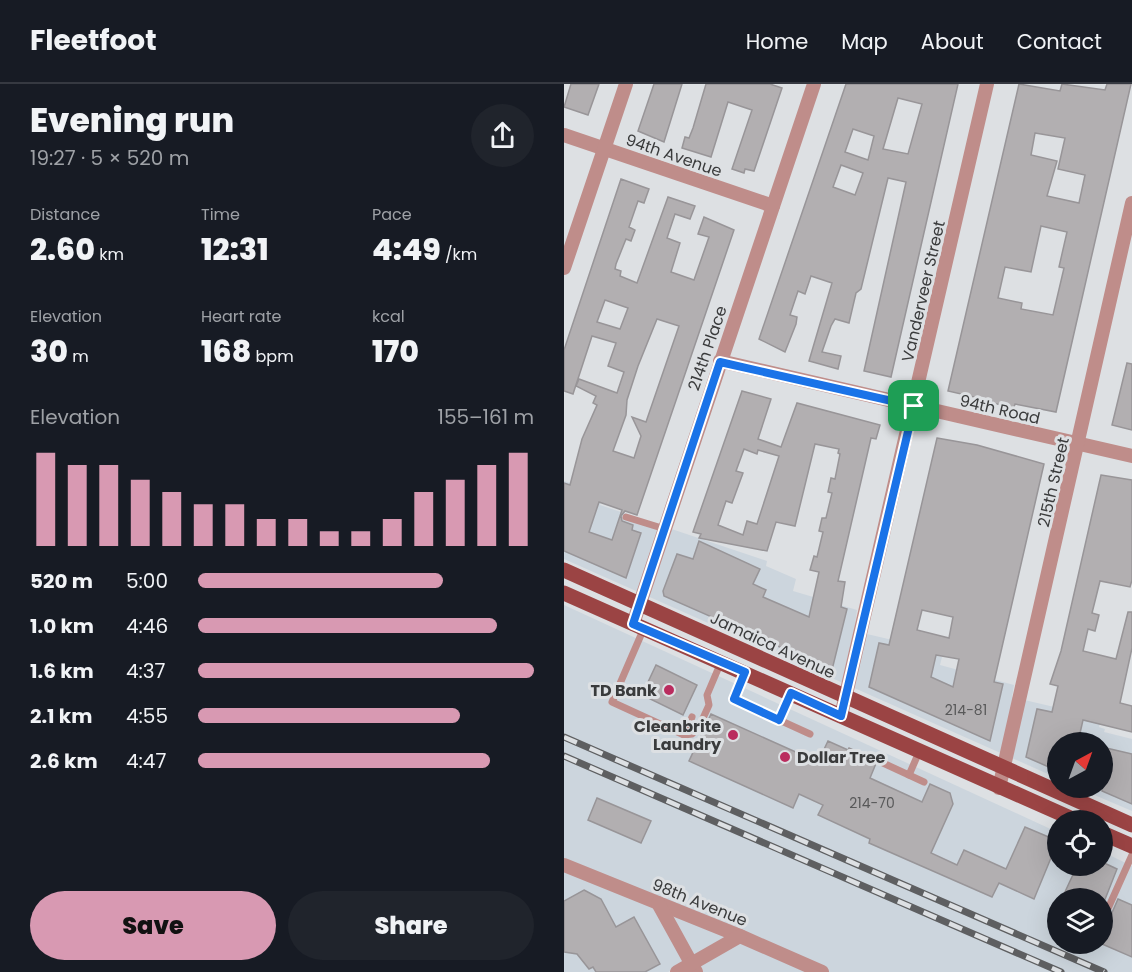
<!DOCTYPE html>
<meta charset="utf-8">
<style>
:root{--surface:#171b24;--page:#20242c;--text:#f1f3f6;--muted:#9ea1a6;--line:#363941;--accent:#d899b2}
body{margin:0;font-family:Poppins,sans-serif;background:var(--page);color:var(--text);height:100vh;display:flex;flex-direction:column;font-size:22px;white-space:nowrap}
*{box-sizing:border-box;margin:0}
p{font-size:20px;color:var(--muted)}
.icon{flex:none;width:33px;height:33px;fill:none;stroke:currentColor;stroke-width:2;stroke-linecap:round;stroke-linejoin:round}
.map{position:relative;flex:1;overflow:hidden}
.drawer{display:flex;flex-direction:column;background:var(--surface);width:564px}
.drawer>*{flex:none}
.needle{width:39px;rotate:41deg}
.controls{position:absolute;left:483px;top:648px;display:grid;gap:12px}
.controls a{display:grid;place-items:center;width:66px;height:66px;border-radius:50%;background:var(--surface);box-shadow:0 6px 24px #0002;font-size:30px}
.pin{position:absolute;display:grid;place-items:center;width:51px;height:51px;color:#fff;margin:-26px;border-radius:12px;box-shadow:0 3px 9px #0006}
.round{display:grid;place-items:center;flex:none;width:63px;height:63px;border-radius:32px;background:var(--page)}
.overview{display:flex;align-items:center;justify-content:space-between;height:102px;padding:0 30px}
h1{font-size:33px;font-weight:800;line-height:45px}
.metrics{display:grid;grid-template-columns:repeat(3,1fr);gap:9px;height:102px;padding:6px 30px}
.metrics div{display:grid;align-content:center}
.metrics b{font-size:30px;font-weight:800}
.metrics small{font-size:16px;font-weight:400}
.metrics p{font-size:16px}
.chart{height:168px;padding:12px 30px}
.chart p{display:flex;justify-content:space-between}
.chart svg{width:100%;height:108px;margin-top:6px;stroke:var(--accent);stroke-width:6}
.cta{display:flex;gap:12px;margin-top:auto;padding:12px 30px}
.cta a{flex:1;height:69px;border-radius:36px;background:var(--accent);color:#111;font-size:24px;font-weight:800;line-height:69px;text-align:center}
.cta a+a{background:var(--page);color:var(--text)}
ul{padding:0 30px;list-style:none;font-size:20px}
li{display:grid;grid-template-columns:96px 72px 1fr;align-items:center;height:45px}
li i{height:15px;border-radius:8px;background:var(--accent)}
header{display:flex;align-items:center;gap:36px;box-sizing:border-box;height:84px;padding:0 30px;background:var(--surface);border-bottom:2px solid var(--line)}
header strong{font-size:28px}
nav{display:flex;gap:33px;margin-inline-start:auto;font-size:21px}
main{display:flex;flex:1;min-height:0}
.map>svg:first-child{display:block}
.built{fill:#ccd5dd;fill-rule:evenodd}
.building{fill:#b2afb1;stroke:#989598;stroke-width:1.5;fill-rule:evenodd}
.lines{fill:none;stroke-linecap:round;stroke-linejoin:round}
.lane{stroke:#bf8d8a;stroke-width:7}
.street{stroke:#bf8d8a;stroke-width:14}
.primary{stroke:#9b4444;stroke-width:15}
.rail-casing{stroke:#5e5f61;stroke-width:7}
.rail{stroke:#dde0e3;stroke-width:4.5;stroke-dasharray:14;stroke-linecap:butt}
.route-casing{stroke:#fff;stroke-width:12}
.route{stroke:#1a73e8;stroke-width:8}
.poi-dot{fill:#ba2c5e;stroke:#dde0e3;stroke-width:2}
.labels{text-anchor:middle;stroke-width:6;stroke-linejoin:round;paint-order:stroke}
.number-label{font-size:14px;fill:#585859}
.street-label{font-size:16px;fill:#3a3b3c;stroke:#dde0e3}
.poi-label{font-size:16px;font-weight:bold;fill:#3a3b3c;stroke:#dde0e3;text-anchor:end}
</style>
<header>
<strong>Fleetfoot</strong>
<nav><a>Home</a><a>Map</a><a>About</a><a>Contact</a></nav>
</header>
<main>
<section class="drawer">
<div class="overview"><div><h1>Evening run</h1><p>19:27 · 5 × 520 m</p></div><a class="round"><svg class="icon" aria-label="share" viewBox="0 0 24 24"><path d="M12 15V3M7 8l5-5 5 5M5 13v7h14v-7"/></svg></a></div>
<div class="metrics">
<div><p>Distance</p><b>2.60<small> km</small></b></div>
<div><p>Time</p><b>12:31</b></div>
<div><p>Pace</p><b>4:49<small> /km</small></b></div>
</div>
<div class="metrics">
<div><p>Elevation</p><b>30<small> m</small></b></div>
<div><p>Heart rate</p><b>168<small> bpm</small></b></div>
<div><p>kcal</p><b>170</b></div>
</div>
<div class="chart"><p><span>Elevation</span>155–161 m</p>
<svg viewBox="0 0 160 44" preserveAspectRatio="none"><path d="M5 44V6M15 44V11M25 44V11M35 44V17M45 44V22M55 44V27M65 44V27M75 44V33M85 44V33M95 44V38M105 44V38M115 44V33M125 44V22M135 44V17M145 44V11M155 44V6"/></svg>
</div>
<ul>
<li><b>520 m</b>5:00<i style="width:73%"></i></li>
<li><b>1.0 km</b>4:46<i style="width:89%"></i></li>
<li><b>1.6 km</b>4:37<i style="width:100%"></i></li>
<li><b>2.1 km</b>4:55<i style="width:78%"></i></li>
<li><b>2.6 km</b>4:47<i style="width:87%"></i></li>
</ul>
<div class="cta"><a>Save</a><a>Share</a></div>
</section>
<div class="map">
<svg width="568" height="888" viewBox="0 0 568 888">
<rect width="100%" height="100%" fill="#dde0e3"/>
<g class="built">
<path d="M0,397L39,410L36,421L203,477L202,482L232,495L229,507L293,526L290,547L350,561L349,567L378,573L376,581L450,601L448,613L537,634L535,643L541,645L540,648L568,655V727L514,704H538V658H494L493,694L0,475Z"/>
<path d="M0,521L493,748L494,782H538L539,768L568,782V888H139L130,873L104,888H0ZM494,814H538V860H494Z"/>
</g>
<g class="building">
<path d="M7,0H35L24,31L0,23Z"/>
<path d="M90,0H118L100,58L74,47Z"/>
<path d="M142,0H206L218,4L190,87L181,85L180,89L168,85L188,26L164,18L147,73L118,64L121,53L125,54L129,44Z"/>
<path d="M282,0H394L327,293L300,287L342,98L324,94L297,205L292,209L285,239L271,235L267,242L258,268L277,272L274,285L245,277L268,199L247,192L241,210L234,207L226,231L233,233L232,240L221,268L195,255ZM334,14L358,20L344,70L319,65ZM289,45L310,52L304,76L281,68ZM277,81L299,89L291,111L269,103Z"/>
<path d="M455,0L496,7L498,0L541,6L543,0H567L492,328L451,320L449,326L437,323L438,321L428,319V317L384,307ZM471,49L501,54L494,85L521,91L515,119L483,112L493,77L467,71ZM477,142L503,148L495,183L500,184L489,231L457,225L458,219L434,214L441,183L467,188Z"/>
<path d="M57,95L85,105L80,119L74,117L65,143L71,146L67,157L62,155L52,180L51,185L57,187L56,192L73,199L104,113L131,122L126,135L111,130L103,154L116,159L107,188L130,196L145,153L134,150L140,133L170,146L73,431L61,427L57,432L58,437L69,441L68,446L77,449L62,494L0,467V399L6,401L18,355L33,321L29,319L32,312L12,302L15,295L53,309L60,288L44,282L52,259L28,252L9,310L0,307V266ZM41,216L64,224L56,245L33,238ZM93,235L115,242L82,338L68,333L77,352L70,374L49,367L62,331L63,316L74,282ZM35,418L58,426L48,456L25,448Z"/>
<path d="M563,279L568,280V346L548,341Z"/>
<path d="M178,307L207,315L194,355L217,363L233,319L316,341L312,355L307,354L274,497L281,498L277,523L283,525L268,586L100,512L99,507L113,470L129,475L135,457L196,485L189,500L202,506L199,513L245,533L255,488L246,486L250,472L253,473L259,448L255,447L258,434H262L268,409L264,408L267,394L271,395L276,370L274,369L275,365L251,360L231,442L212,438L203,467L135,454L137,450L129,448ZM180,365L193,370L194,366L215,372L193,440L183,437L179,451L154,441L162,417L168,419L179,389L172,387Z"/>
<path d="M373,354L413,361L480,380L430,598L439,600L426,657L305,603L315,559L325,561ZM358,526L389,533L385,554L353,546ZM372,571L395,575L389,603L367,593Z"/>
<path d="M537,391L568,396V496L566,503L536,497L528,529L535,531L531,547L524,545L519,567L552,575L564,528H568V564L556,619L568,622V648L519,636L514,658H494V687L462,673L473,625L488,628L494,602L486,600L497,567Z"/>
<path d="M92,581L133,601L119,631L78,611Z"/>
<path d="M147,630L254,678L264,657L284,666L285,664L313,677L306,694L358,718L366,700L386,709L389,720L367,769L393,781L400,766L442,785L461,743L494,757L470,815L435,799L428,813L305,759L306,755L254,731L259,721L235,710L229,724L125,677Z"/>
<path d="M538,663L568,670V720L538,707Z"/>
<path d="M33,714L87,737L77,759L24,736Z"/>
<path d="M538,778L553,785L538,823V814H510L500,810L513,782H538Z"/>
<path d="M20,806L37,815L52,843L70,833L96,880L81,888H32L29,883L25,885L13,870L0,868V817Z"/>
<path d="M554,815L568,821V873L538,860V844L543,840Z"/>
</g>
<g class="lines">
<g class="lane">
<path d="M62,433L101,445"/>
<path d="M80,544L48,618L120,651L128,650L135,643L145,621L143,611L157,578"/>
<path d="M181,588L169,615L246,650"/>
<path d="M215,636L227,609"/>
<path d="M120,651L128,633"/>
<path d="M319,679L360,698"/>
<path d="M345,691L355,668"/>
<path d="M538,838L568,771"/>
</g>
<g class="street">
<path d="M0,51L209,122"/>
<path d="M0,184L62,0"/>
<path d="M156,277L568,372"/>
<path d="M69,540L250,0"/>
<path d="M277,632L423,0"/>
<path d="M435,704L568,119"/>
<path d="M0,781L176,852L258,888"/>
<path d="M94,819L132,888"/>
<path d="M113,888L176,852"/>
</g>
<g class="primary">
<path d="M0,486L568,741"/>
<path d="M0,509L511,736"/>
<path d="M538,749L568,762"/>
</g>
<defs>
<g id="rail">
<path d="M0,653L540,888"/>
<path d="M0,672L497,888"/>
</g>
</defs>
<use href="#rail" class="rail-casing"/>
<use href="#rail" class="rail"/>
</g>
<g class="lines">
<defs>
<path id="route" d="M156,278L350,322L277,632L227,609L215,636L170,615L181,588L69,540Z"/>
</defs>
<use href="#route" class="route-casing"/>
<use href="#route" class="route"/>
</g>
<g class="poi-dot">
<circle cx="105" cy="606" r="6"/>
<circle cx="169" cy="651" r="6"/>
<circle cx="221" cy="673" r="6"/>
</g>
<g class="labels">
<g class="number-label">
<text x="402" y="631">214-81</text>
<text x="308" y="724">214-70</text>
</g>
<g class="street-label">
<text transform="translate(110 71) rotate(19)" y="6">94th Avenue</text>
<text transform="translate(359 207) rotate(-77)" y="6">Vanderveer Street</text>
<text transform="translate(143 264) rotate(-71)" y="6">214th Place</text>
<text transform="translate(436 325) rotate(13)" y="6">94th Road</text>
<text transform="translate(489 398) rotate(-77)" y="6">215th Street</text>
<text transform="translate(209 561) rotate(25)" y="6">Jamaica Avenue</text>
<text transform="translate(136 818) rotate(22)" y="6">98th Avenue</text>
</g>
<g class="poi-label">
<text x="93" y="612">TD Bank</text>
<text x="157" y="648">Cleanbrite<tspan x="157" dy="18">Laundry</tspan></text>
<text x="233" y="679" text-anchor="start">Dollar Tree</text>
</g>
</g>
</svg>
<div class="controls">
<a><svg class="needle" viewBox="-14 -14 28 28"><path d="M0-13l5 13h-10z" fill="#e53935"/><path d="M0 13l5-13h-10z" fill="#9ea1a6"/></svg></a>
<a><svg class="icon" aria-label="locate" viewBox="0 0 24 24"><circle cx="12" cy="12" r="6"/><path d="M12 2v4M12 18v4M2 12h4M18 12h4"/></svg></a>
<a><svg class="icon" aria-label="layers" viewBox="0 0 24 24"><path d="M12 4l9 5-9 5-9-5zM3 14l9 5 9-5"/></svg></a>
</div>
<div class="pin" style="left:350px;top:322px;background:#1e9e55"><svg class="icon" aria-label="arrive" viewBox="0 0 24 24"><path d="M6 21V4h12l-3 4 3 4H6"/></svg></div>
</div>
</main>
